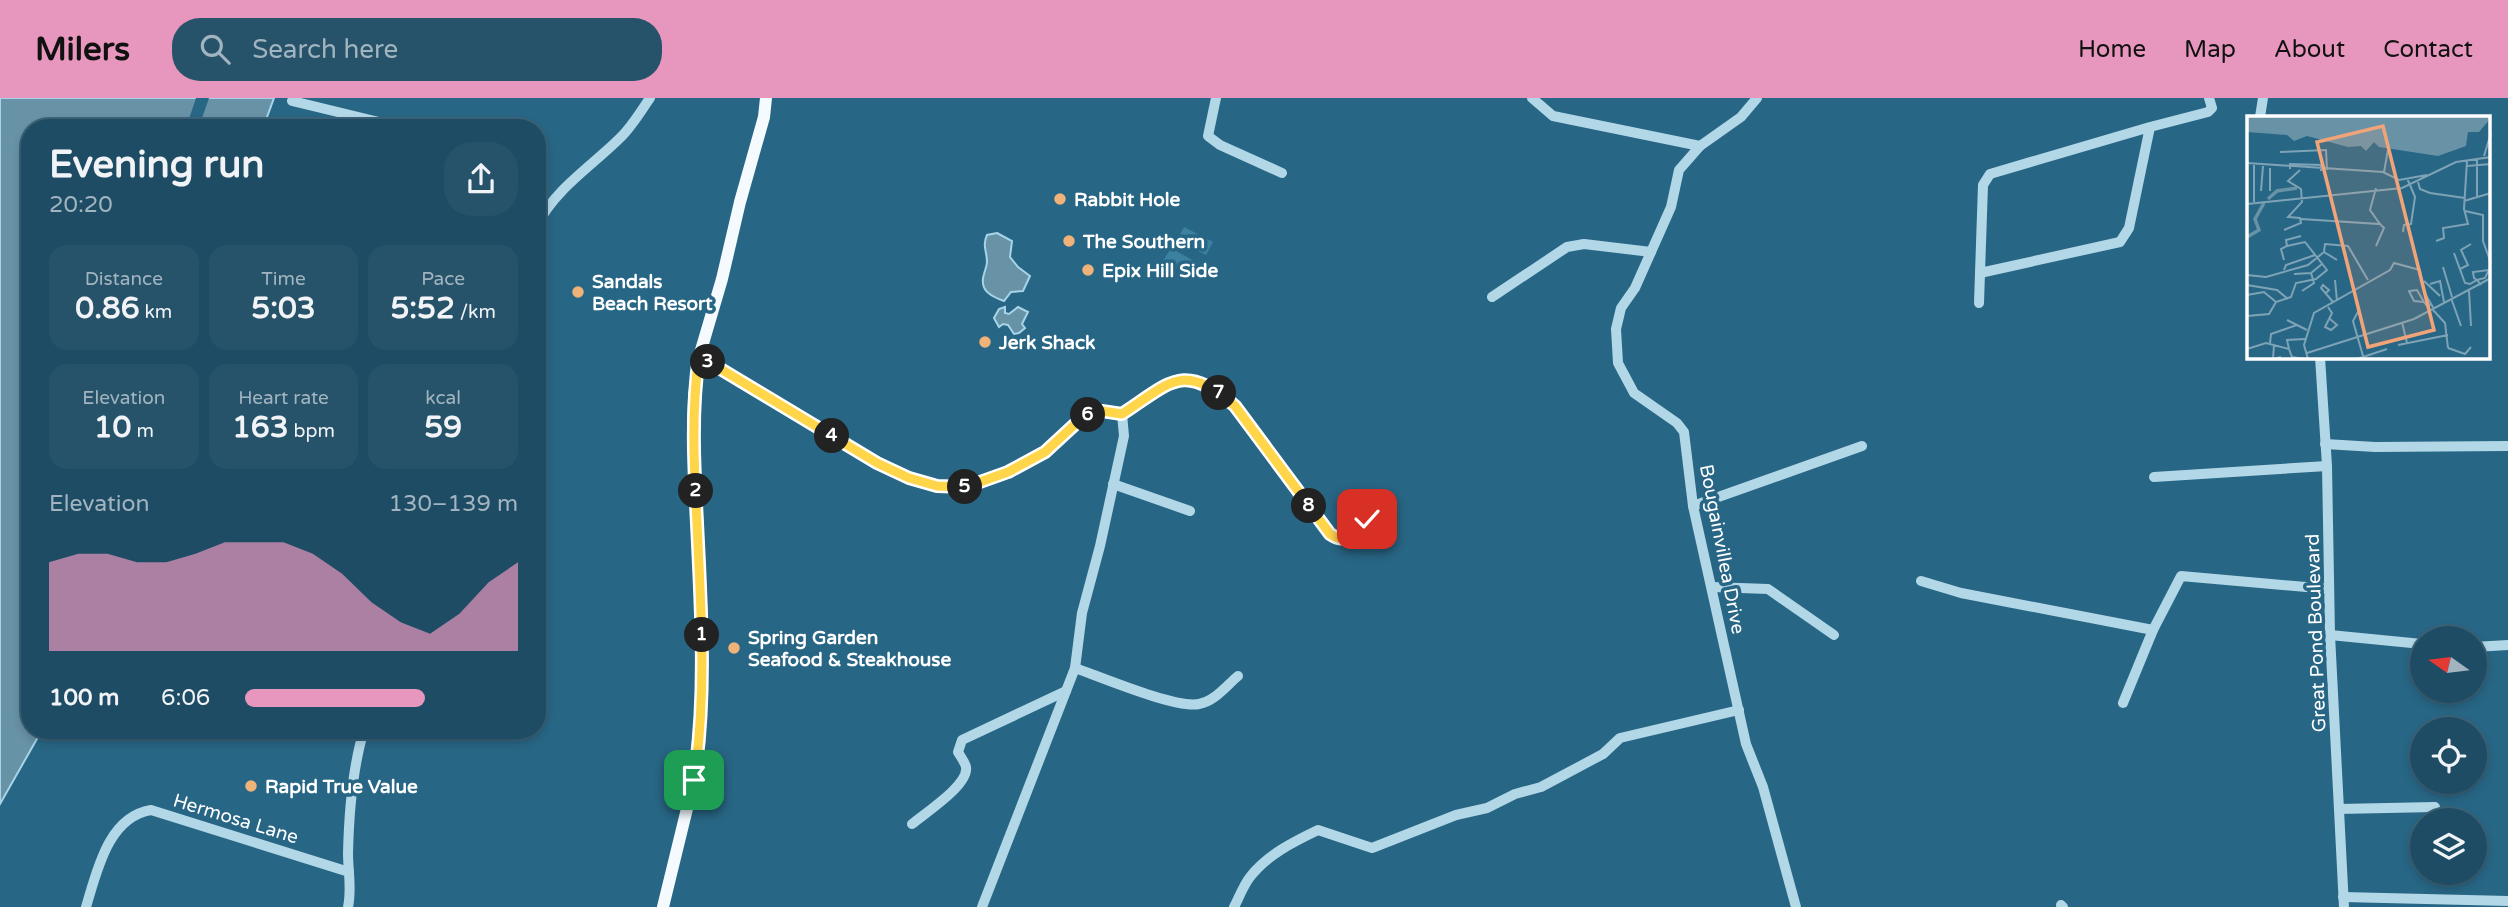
<!DOCTYPE html>
<meta charset="utf-8">
<style>
:root{--surface:#1e4c64;--page:#26536a;--text:#f1f3f6;--muted:#a1b4bf;--line:#3c6378;--accent:#e797bd}
body{margin:0;font-family:"Varela Round",sans-serif;background:var(--page);color:var(--text);height:100vh;display:flex;flex-direction:column;font-size:26px;white-space:nowrap}
*{box-sizing:border-box;margin:0}
p{font-size:23px;color:var(--muted)}
.icon{flex:none;width:38px;height:38px;fill:none;stroke:currentColor;stroke-width:2;stroke-linecap:round;stroke-linejoin:round}
.map{position:relative;flex:1;overflow:hidden}
.details{position:absolute;left:21px;top:21px;width:525px;height:620px;display:flex;flex-direction:column;background:var(--surface);border-radius:28px;box-shadow:0 4px 10px #0003,0 0 0 2px var(--line)}
.details>*{flex:none}
.needle{width:46px;rotate:284deg}
.tools{position:absolute;left:2410px;top:528px;display:grid;gap:14px}
.tools a{display:grid;place-items:center;width:77px;height:77px;border-radius:50%;background:var(--surface);box-shadow:0 4px 10px #0003,0 0 0 2px var(--line);font-size:35px}
.pin{position:absolute;display:grid;place-items:center;width:60px;height:60px;color:#fff;margin:-30px;border-radius:14px;box-shadow:0 4px 10px #0006}
.km{position:absolute;width:35px;height:35px;margin:-18px;border-radius:50%;background:#222;color:#fff;font-size:19px;line-height:35px;text-align:center}
.round{display:grid;place-items:center;flex:none;width:74px;height:74px;border-radius:28px;background:var(--page)}
.summary{display:flex;align-items:center;justify-content:space-between;height:119px;padding:0 28px}
h1{font-size:38px;font-weight:700;line-height:52px}
.metrics{display:grid;grid-template-columns:repeat(3,1fr);gap:10px;height:119px;padding:7px 28px}
.metrics div{display:grid;align-content:center;border-radius:18px;background:var(--page);text-align:center}
.metrics b{font-size:30px;font-weight:700}
.metrics small{font-size:19px;font-weight:400}
.metrics p{font-size:19px}
.chart{height:196px;padding:14px 28px}
.chart p{display:flex;justify-content:space-between}
.chart svg{width:100%;height:126px;margin-top:7px;fill:var(--accent);opacity:.7}
ul{padding:0 28px;list-style:none;font-size:23px}
li{display:grid;grid-template-columns:112px 84px 1fr;align-items:center;height:52px}
li i{height:18px;border-radius:9px;background:var(--accent)}
header{display:flex;align-items:center;gap:42px;box-sizing:border-box;height:98px;padding:0 35px;background:var(--accent);color:#111}
header strong{font-size:33px}
nav{display:flex;gap:38px;margin-inline-start:auto;font-size:24px}
.search{width:490px;height:63px;background:var(--page);display:flex;align-items:center;gap:18px;box-sizing:border-box;padding:0 24px;border-radius:28px;color:var(--muted);font-size:26px}
.map>svg:first-child{display:block}
.green{fill:#3d81a1}
.water{fill:#6892a6;stroke:#a7d4e8;stroke-width:2}
.pier{fill:#286685}
.lines{fill:none;stroke-linecap:round;stroke-linejoin:round}
.minor{stroke:#b2d7e7;stroke-width:10}
.major{stroke:#f4fafe;stroke-width:12}
.route-casing{stroke:#fff;stroke-width:14}
.route{stroke:#ffd54a;stroke-width:9}
.poi-dot{fill:#efb279;stroke:#286685;stroke-width:2.5}
.labels{text-anchor:middle;stroke-width:7;stroke-linejoin:round;paint-order:stroke}
.poi-label{font-size:19px;font-weight:bold;fill:#fff;stroke:#286685;text-anchor:start}
.street-label{font-size:19px;fill:#fff;stroke:#286685}
.inset-river{fill:none;stroke:#6892a6;stroke-width:3.5}
.inset-road{fill:none;stroke:#7ea3b6;stroke-width:2}
.view{fill:#f2a479;fill-opacity:0.15;stroke:#f2a479;stroke-width:3.5}
.inset-edge{fill:none;stroke:#fff;stroke-width:3.5}
</style>
<header>
<strong>Milers</strong>
<div class="search"><svg class="icon" aria-label="search" viewBox="0 0 24 24"><circle cx="10" cy="10" r="6"/><path d="M15 15l6 6"/></svg>Search here</div>
<nav><a>Home</a><a>Map</a><a>About</a><a>Contact</a></nav>
</header>
<div class="map">
<svg width="2508" height="809" viewBox="0 0 2508 809">
<rect width="100%" height="100%" fill="#286685"/>
<g class="green">
<path d="M1184,129L1213,144L1206,157L1177,142Z"/>
<path d="M1171,150L1199,166L1192,179L1163,163Z"/>
</g>
<g class="water">
<path d="M0,0H274L263,30H30V632H42L0,706Z"/>
<path d="M997,135L1012,143L1010,159L1018,169L1030,178L1023,193L1011,194L1004,203C990,198 979,192 984,176C985,172 987,168 987,164C987,153 982,148 987,137Z"/>
<path d="M1005,209V215L1009,216L1018,209L1028,214L1022,226L1025,230L1019,235L1014,236L1008,227L1003,226L999,229L994,220L999,211Z"/>
</g>
<path class="pier" d="M196,0H209L201,23L218,30H186Z"/>
<g class="lines">
<g class="minor">
<path d="M1216,0L1208,38L1220,47L1282,75"/>
<path d="M1532,0L1553,18L1700,48"/>
<path d="M1757,0L1741,19L1700,48L1679,72L1671,109L1635,190L1621,210L1616,231L1618,265L1634,295L1677,325L1684,334L1693,408L1746,646L1763,689L1796,809"/>
<path d="M292,3L379,24L390,30"/>
<path d="M2260,19L2263,0"/>
<path d="M2150,29L2129,130L2120,144L1980,175L1983,87L1990,76L2150,29L2208,14L2212,10L2209,0"/>
<path d="M537,127C556,90 592,68 621,39C632,28 641,13 650,0"/>
<path d="M1492,199L1567,149L1584,146L1651,154"/>
<path d="M1979,205L1980,175"/>
<path d="M699,259L877,365L909,380L937,388L966,389L1008,374L1045,354L1084,318L1102,313L1122,316L1124,338L1100,448L1082,515L1075,570L982,809"/>
<path d="M2320,259L2327,368L2330,537L2344,809"/>
<path d="M1122,316C1171,284 1183,263 1235,308L1330,436C1347,447 1356,434 1367,421"/>
<path d="M2325,346L2375,349L2508,348"/>
<path d="M2154,379L2327,368"/>
<path d="M1113,386L1190,413"/>
<path d="M1693,408L1862,348"/>
<path d="M1921,483L1961,495L2153,532"/>
<path d="M1712,489L1768,491L1834,537"/>
<path d="M2330,537L2422,546"/>
<path d="M2474,549L2508,547"/>
<path d="M1075,570C1101,579 1176,611 1199,606C1215,603 1226,588 1238,578"/>
<path d="M2123,605L2153,532L2181,478L2329,491"/>
<path d="M2339,711L2435,709"/>
<path d="M912,726C925,715 969,687 966,669C965,664 960,658 958,654L962,642L1066,593"/>
<path d="M2343,799L2508,803"/>
<path d="M2061,807L2063,809"/>
<path d="M86,809C97,773 108,719 151,712L349,774"/>
<path d="M348,809C352,791 348,773 348,755C349,714 352,671 364,632"/>
<path d="M1234,809C1239,800 1243,788 1250,779C1267,757 1293,744 1318,732L1372,750L1456,717L1487,710L1515,696L1541,689L1603,656L1620,640L1739,612"/>
</g>
<path class="major" d="M663,809L694,682L701,613L702,525L693,332L694,299L699,259L722,181L740,104L764,19L766,0"/>
</g>
<g class="lines">
<defs>
<path id="route" d="M694,682C707,597 701,510 697,425C694,368 691,314 699,258L877,365L909,380L937,388L966,389L1008,374L1045,354L1084,318L1102,313L1122,316C1171,284 1183,263 1235,308L1330,436C1347,448 1356,434 1367,421"/>
</defs>
<use href="#route" class="route-casing"/>
<use href="#route" class="route"/>
</g>
<g class="poi-dot">
<circle cx="1060" cy="101" r="7"/>
<circle cx="1069" cy="143" r="7"/>
<circle cx="1088" cy="172" r="7"/>
<circle cx="578" cy="194" r="7"/>
<circle cx="985" cy="244" r="7"/>
<circle cx="734" cy="550" r="7"/>
<circle cx="251" cy="688" r="7"/>
</g>
<g class="labels">
<g class="poi-label">
<text x="1074" y="108">Rabbit Hole</text>
<text x="1083" y="150">The Southern</text>
<text x="1102" y="179">Epix Hill Side</text>
<text x="592" y="190">Sandals<tspan x="592" dy="22">Beach Resort</tspan></text>
<text x="999" y="251">Jerk Shack</text>
<text x="748" y="546">Spring Garden<tspan x="748" dy="22">Seafood &amp; Steakhouse</tspan></text>
<text x="265" y="695">Rapid True Value</text>
</g>
<g class="street-label">
<text transform="translate(1723 451) rotate(79)" y="7">Bougainvillea Drive</text>
<text transform="translate(2315 535) rotate(-92)" y="7">Great Pond Boulevard</text>
<text transform="translate(236 720) rotate(17)" y="7">Hermosa Lane</text>
</g>
</g>
<g transform="translate(2247 18)">
<rect width="243" height="243" fill="#286685"/>
<path d="M0,1H243L244,2L232,16H221L219,30L191,40L132,31L127,26L119,35L114,30L101,31L60,20L47,25L40,19L0,16Z" fill="#6892a6"/>
<path class="inset-river" d="M21,83L30,75L50,72M0,121L12,114L8,103L17,87"/>
<path class="inset-road" d="M33,36L79,34L80,54M237,40L244,17M0,47L136,56L152,64L180,59M7,49V86M220,50L244,48M43,53V48L74,49V55M137,56L141,34M171,66L173,73L183,77L218,82M14,75L16,50M23,75V52M230,82V42M217,85L244,77M0,88L155,72L209,46L244,41M218,95L236,99V125L244,147M54,103L133,108L123,94L129,72M37,114L54,107L53,102L41,101L55,86L54,73L41,65L53,54M156,116L157,109L164,108L168,81L160,62M189,125L197,122L196,112L221,108L217,93L220,45M129,130L137,112L133,108M207,137L218,167L223,168L230,164L238,162L242,154L226,156L227,162L230,164L234,169M37,144L34,133L40,130L39,124L54,120M90,144L77,136L78,128L101,130L121,164M196,151L205,181M213,153L221,149L214,134L224,128M37,154L39,149L68,139M47,158L64,157L75,148M0,159L19,161L61,149L77,136M88,164L90,185M177,165L193,180M183,168L193,165L197,186M0,169L30,174L41,183M55,175L67,167L64,157M222,175L224,210M79,177L82,174L76,169L74,172L86,186M0,179L17,176L29,186M204,182L214,210M177,186L167,185L162,175L170,174L177,186L180,190L184,188M81,191L85,197L78,211L84,214L90,209L83,203M112,194L106,205L116,240M186,194L198,207L201,232M0,200L22,198L29,186L44,181L49,167L69,163L80,154L58,126L40,130M40,204L60,214M155,206L160,227M23,227L24,218L50,209M27,229L26,243L34,241M151,229L201,219M201,232L218,238L224,231M0,233L19,227L42,233M42,233L40,224L58,223M42,233L45,241L58,243M60,237L167,203L244,162M61,243L57,229L67,197L143,154L147,147L173,154L177,176L187,193M110,243L140,233"/>
<path class="view" d="M136,10L187,214L121,231L70,26Z"/>
<rect width="243" height="243" class="inset-edge"/>
</g>
</svg>
<div class="tools">
<a><svg class="needle" viewBox="-14 -14 28 28"><path d="M0-13l5 13h-10z" fill="#e53935"/><path d="M0 13l5-13h-10z" fill="#a1b4bf"/></svg></a>
<a><svg class="icon" aria-label="locate" viewBox="0 0 24 24"><circle cx="12" cy="12" r="6"/><path d="M12 2v4M12 18v4M2 12h4M18 12h4"/></svg></a>
<a><svg class="icon" aria-label="layers" viewBox="0 0 24 24"><path d="M12 4l9 5-9 5-9-5zM3 14l9 5 9-5"/></svg></a>
</div>
<div class="pin" style="left:694px;top:682px;background:#1e9e55"><svg class="icon" aria-label="arrive" viewBox="0 0 24 24"><path d="M6 21V4h12l-3 4 3 4H6"/></svg></div>
<div class="pin" style="left:1367px;top:421px;background:#d93025"><svg class="icon" aria-label="check" viewBox="0 0 24 24"><path d="M5 12l5 5 9-10"/></svg></div>
<b class="km" style="left:702px;top:537px">1</b>
<b class="km" style="left:696px;top:393px">2</b>
<b class="km" style="left:708px;top:264px">3</b>
<b class="km" style="left:832px;top:338px">4</b>
<b class="km" style="left:965px;top:389px">5</b>
<b class="km" style="left:1088px;top:317px">6</b>
<b class="km" style="left:1219px;top:295px">7</b>
<b class="km" style="left:1309px;top:408px">8</b>
<section class="details">
<div class="summary"><div><h1>Evening run</h1><p>20:20</p></div><a class="round"><svg class="icon" aria-label="share" viewBox="0 0 24 24"><path d="M12 15V3M7 8l5-5 5 5M5 13v7h14v-7"/></svg></a></div>
<div class="metrics">
<div><p>Distance</p><b>0.86<small> km</small></b></div>
<div><p>Time</p><b>5:03</b></div>
<div><p>Pace</p><b>5:52<small> /km</small></b></div>
</div>
<div class="metrics">
<div><p>Elevation</p><b>10<small> m</small></b></div>
<div><p>Heart rate</p><b>163<small> bpm</small></b></div>
<div><p>kcal</p><b>59</b></div>
</div>
<div class="chart"><p><span>Elevation</span>130–139 m</p>
<svg viewBox="0 0 160 44" preserveAspectRatio="none"><path d="M0 44V13L10 10L20 10L30 13L40 13L50 10L60 6L70 6L80 6L90 10L100 17L110 27L120 34L130 38L140 31L150 20L160 13V44z"/></svg>
</div>
<ul>
<li><b>100 m</b>6:06<i style="width:66%"></i></li>
</ul>
</section>
</div>
